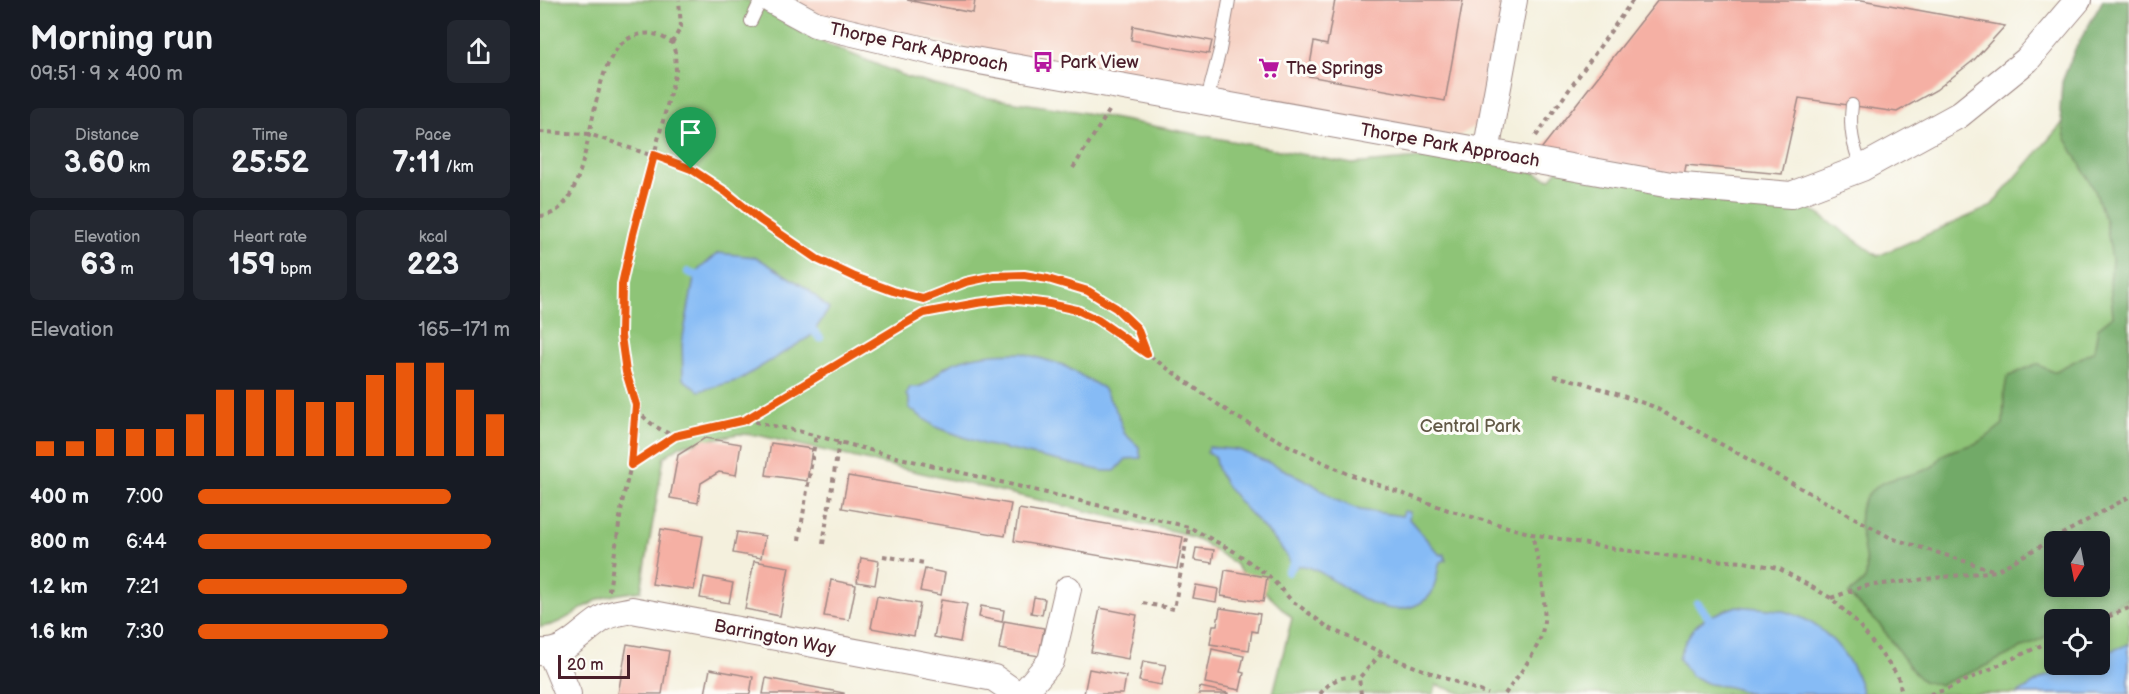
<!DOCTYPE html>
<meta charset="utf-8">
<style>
:root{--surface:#171b24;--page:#242831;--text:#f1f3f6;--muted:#9ea1a6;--accent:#ea580c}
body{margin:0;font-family:"Balsamiq Sans",sans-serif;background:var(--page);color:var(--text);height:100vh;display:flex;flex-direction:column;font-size:22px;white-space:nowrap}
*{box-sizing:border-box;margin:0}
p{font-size:20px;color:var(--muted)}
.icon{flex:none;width:33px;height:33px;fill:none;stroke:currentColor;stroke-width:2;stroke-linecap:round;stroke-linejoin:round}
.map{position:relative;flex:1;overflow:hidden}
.sheet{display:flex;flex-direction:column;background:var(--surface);width:540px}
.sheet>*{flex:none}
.needle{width:39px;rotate:190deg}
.controls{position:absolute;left:1504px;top:531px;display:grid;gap:12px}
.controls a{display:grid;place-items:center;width:66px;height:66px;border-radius:9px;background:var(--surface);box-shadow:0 3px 9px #0003;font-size:30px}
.scale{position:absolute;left:18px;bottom:15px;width:72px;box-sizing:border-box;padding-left:6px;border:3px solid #4a1f2b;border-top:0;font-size:16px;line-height:21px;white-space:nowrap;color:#4a1f2b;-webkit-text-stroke:4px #fdfcf7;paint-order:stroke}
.pin{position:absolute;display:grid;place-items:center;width:51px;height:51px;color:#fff;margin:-62px -26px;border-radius:50% 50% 50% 0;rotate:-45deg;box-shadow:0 0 6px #0007}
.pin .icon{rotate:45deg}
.round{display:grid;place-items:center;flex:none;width:63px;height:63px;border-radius:9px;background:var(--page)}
.head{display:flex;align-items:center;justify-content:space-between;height:102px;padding:0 30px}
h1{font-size:33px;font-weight:700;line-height:45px}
.figures{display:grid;grid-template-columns:repeat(3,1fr);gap:9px;height:102px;padding:6px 30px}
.figures div{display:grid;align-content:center;border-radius:9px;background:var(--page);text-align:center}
.figures b{font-size:30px;font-weight:700}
.figures small{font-size:16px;font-weight:400}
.figures p{font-size:16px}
.chart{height:168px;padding:12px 30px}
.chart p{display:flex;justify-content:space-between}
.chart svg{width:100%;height:108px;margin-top:6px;stroke:var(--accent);stroke-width:6}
ul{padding:0 30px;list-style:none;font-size:20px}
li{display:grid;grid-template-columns:96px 72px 1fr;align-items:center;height:45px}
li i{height:15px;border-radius:8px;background:var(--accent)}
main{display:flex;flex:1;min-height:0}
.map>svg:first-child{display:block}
.built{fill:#f6d2c4}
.green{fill:#8ec477;stroke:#6c7251;stroke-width:1.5;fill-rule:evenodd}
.forest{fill:#72aa68;stroke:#5e644a;stroke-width:1.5;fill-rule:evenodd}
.water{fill:#86bbf5;stroke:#686d90;stroke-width:1.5}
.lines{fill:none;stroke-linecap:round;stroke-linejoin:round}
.stream{stroke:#86bbf5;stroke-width:8}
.building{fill:#f5b0a4}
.lane-casing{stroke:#9f8884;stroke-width:14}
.street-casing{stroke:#9f8884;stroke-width:28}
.path{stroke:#9f8884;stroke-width:4;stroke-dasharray:4.5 4.5;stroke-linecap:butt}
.lane{stroke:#fff;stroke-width:12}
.street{stroke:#fff;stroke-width:26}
.route-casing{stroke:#fff;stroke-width:12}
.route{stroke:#ea580c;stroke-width:8}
.labels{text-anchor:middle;stroke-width:6;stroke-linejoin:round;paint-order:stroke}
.street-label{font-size:18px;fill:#4a1f2b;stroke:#fdfcf7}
.poi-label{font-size:18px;fill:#4a1f2b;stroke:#fdfcf7;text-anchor:start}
.park-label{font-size:18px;fill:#625946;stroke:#fdfcf7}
</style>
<main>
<section class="sheet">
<div class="head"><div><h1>Morning run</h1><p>09:51 · 9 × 400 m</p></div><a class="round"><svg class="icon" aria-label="share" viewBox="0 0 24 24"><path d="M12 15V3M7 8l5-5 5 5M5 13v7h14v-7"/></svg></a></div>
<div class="figures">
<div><p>Distance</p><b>3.60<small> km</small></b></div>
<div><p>Time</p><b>25:52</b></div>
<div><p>Pace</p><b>7:11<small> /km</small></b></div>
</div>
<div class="figures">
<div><p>Elevation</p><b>63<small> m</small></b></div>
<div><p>Heart rate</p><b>159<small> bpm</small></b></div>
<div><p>kcal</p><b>223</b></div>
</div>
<div class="chart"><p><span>Elevation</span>165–171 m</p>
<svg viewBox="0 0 160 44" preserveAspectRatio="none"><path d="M5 44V38M15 44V38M25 44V33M35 44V33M45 44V33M55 44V27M65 44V17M75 44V17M85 44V17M95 44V22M105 44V22M115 44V11M125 44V6M135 44V6M145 44V17M155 44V27"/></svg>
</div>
<ul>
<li><b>400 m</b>7:00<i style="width:81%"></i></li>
<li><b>800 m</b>6:44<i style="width:94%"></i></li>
<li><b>1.2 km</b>7:21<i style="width:67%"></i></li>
<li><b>1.6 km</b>7:30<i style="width:61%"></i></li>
</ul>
</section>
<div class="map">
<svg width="1589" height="694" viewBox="0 0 1589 694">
<rect width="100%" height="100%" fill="#fdfcf7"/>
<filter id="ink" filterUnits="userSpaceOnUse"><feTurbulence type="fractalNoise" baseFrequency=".0167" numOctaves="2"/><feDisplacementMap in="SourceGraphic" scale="12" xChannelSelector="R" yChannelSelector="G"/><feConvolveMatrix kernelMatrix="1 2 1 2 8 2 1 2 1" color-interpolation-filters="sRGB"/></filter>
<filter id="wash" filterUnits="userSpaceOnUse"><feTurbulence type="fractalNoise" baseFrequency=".008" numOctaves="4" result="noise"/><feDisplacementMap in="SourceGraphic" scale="24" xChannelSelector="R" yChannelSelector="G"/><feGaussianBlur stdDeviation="1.35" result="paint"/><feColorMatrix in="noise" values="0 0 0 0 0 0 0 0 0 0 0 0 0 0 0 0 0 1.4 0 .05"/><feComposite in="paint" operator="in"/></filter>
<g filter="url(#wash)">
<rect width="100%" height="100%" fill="#f4f0dd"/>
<path class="built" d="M259,0H974L946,152L934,126L919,136L688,105L284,16L262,5Z"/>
<path class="green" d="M0,0H207L270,37L367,77L430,95L535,111L812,164L946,152L1010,179L1022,165L1251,195L1338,256L1450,207L1533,111L1589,0V694H924L896,685L894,694H733L752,618L719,586L707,580L695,564L662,542L641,533L217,435L198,434L140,446L124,457L101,591C87,593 73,594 60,599C39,608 23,625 0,627ZM1515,542H1560V586H1515ZM1515,620H1560V664H1515Z"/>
<path class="forest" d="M1563,0H1589V599L1543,619L1515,620V632L1439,669L1399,685L1383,681L1374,673L1340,625L1308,594C1313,590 1322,584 1325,579C1332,565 1312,521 1323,502C1338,474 1365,480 1390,468C1396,465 1398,459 1403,455C1414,448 1426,447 1437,443C1446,439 1455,430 1463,424L1464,395L1467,377L1496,364L1514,372L1554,351L1558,328L1573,316L1570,283L1572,260L1566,223L1555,191L1525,137L1520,111L1522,82L1535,49ZM1515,542H1560V586H1515Z"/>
<g class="water">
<path d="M178,253L216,257L268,289L289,309L271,336L199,380L159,391L143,379L142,342L155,273Z"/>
<path d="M482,353L523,365L563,388L578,414L584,433L599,447L601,458L586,459L575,471H563L443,444L396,427L369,408V398L366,395L370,387C387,390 395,372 409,365C434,353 455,354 482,353Z"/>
<path d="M668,447L699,450L739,467L771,483L796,500L820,510L862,516L864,511L870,512L869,519L900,555L904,554L906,560L900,562C897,571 896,586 891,594C885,602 876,606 867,608C825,618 783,561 757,566L755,569L750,567C753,545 674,493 675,456L667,453Z"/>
<path d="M1197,606C1212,608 1228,608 1243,611C1283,621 1313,656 1323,694H1212L1190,687L1169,684L1150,675L1139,658C1151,621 1163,618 1197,606Z"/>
<path d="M1589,644V694H1477L1505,677L1536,665L1560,664V655Z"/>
</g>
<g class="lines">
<g class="stream">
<path d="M148,272L161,277"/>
<path d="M271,328L280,338"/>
<path d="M748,572L757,560"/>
<path d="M1158,604L1169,618"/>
</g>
</g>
<g id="blocks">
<g class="building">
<path d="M367,0H435L433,13Z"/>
<path d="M795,0H923L905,101L768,76L774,42L787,45Z"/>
<path d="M1118,0H1322L1465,26L1434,60L1396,90L1357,112L1259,98L1242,174L1146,165L1144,176L1001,149Z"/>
<path d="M593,26L672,41L669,54L591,40Z"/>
<path d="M165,438L201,444L196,475L179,472L161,483L158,503L130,498L138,455Z"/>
<path d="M231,443L272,449L267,481L226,475Z"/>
<path d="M308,476L471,504L465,536L302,508Z"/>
<path d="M479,509L643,537L637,569L474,541Z"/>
<path d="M121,529L163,536L154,590L112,584Z"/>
<path d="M197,532L225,536L221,558L193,553Z"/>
<path d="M656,548L674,550L672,563L654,560Z"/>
<path d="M321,558L339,561L335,585L317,582Z"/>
<path d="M214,561L249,567L240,616L205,609Z"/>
<path d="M385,569L405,573L401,595L380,591Z"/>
<path d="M685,570L727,577L723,602L681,596Z"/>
<path d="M164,577L193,583L189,603L160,598Z"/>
<path d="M291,580L316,585L309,620L284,616Z"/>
<path d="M656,585L678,589L676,602L653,598Z"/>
<path d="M337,596L380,604L374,636L331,628Z"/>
<path d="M494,597L505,599L502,615L491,613Z"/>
<path d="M401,600L427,604L420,642L394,637Z"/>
<path d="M441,606L464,610L462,622L439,617Z"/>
<path d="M560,608L597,615L588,659L551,652Z"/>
<path d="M680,608L720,614L717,632L712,631L709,650L670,644L673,625H677Z"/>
<path d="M464,621L504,628L499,656L459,649Z"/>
<path d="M87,644L129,651L122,694H78Z"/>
<path d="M672,649L704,656L700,672L704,673L700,690L665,683Z"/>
<path d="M603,661L626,665L621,685L599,681Z"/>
<path d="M170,669L213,677L210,694H165Z"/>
<path d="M549,669L586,676L583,694H544Z"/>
<path d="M226,678L304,693V694H223Z"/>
<path d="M660,687L688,693V694H659Z"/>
</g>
</g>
</g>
<g filter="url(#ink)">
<use href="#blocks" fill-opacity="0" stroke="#9f8884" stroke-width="1.5"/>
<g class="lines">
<defs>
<g id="lane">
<path d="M211,21L221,0"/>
<path d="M666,103L680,50L689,0"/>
<path d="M1312,105C1309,129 1313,146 1322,168"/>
</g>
<g id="street">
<path d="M231,0L275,24L406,55L1131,185L1251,195L1322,168L1419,115L1487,60L1538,0"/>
<path d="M946,152L974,0"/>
<path d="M0,652C27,655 43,629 65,617C72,613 84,612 92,610L454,678L477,694"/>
<path d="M11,653L28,694"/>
<path d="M483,694L511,661L528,589"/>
</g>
</defs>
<use href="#lane" class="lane-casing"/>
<use href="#street" class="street-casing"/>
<g class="path">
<path d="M132,43L141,27L139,0"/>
<path d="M0,132L49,134L151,169L186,192L221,220L277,259L353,291L383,299"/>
<path d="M996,136L1093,0"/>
<path d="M533,168L571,108"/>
<path d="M0,216C62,213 39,55 94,36C110,31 119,34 132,43L135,52L136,71L85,266C79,302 77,387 103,416C111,425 123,431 134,436"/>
<path d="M384,313C440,299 503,290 557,319C574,329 590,342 606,354"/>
<path d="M1014,376L1041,382L1112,406L1351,538L1456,571"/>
<path d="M206,420L262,432L356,457L649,527L695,552L729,576L751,600L789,628L862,662L948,694"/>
<path d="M91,465L134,436L205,420L384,313L383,299L426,282L454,276L484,275L528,284L548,291L576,308L597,328L607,354L693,415L749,446L806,473L908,510L992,534L1075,549L1155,559L1204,562L1238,568L1291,598L1319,625L1358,676L1362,694"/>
<path d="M259,540L276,435"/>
<path d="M283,544L299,442"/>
<path d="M343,556L385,563"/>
<path d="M69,591L83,498L91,465L96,406"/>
<path d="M1291,598L1325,586L1456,571L1589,497"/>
<path d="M603,603L634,609L649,527"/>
<path d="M1560,620L1589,608"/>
<path d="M780,694C791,680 801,675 819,678"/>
<path d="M821,694L819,678L842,653"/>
<path d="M965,694C977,677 992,659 1000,639C1011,611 999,563 992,534"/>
<path d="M1390,694L1405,690L1515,639"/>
</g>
<use href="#lane" class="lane"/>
<use href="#street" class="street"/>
</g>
</g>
<g class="lines" filter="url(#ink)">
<defs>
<path id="route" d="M114,155L151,169L186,192L220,220L277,259L315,277L353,291L383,299L426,282L454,276L484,275L508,279L548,291L576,308L597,328L607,354L558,320L537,310L510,304L470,299L437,303L384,313L363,325L205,420L135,436L91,465L96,405L86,372L81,336L82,284L93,234Z"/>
</defs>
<use href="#route" class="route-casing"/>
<use href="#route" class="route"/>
</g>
<defs>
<symbol id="bus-bare" viewBox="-9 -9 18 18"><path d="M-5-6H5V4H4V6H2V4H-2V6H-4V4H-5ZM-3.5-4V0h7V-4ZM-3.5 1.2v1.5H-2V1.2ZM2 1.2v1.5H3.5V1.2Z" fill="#b5179e" stroke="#fdfcf7" stroke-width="2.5" paint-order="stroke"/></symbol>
<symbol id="supermarket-bare" viewBox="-9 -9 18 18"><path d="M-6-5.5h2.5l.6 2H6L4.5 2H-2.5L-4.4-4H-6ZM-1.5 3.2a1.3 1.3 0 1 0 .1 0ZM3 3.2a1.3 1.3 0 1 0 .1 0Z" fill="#b5179e" stroke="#fdfcf7" stroke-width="2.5" paint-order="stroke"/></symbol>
</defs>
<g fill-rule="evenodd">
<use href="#bus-bare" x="488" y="47" width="30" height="30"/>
<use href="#supermarket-bare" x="714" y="53" width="30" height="30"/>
</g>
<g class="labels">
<g class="street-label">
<text transform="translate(379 47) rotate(12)" y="6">Thorpe Park Approach</text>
<text transform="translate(910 145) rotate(10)" y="6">Thorpe Park Approach</text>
<text transform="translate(235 637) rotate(11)" y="6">Barrington Way</text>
</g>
<g class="poi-label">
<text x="520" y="68">Park View</text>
<text x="746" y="74">The Springs</text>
</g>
<g class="park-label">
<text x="930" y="432">Central Park</text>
</g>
</g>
</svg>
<div class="controls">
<a><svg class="needle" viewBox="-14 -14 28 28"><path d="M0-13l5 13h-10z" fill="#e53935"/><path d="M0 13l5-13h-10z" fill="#9ea1a6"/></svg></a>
<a><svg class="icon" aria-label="locate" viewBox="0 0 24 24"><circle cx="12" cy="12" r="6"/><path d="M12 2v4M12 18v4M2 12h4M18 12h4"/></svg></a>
</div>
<div class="scale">20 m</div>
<div class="pin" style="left:151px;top:169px;background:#1e9e55"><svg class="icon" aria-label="arrive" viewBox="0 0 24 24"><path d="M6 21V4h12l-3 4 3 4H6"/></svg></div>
</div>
</main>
